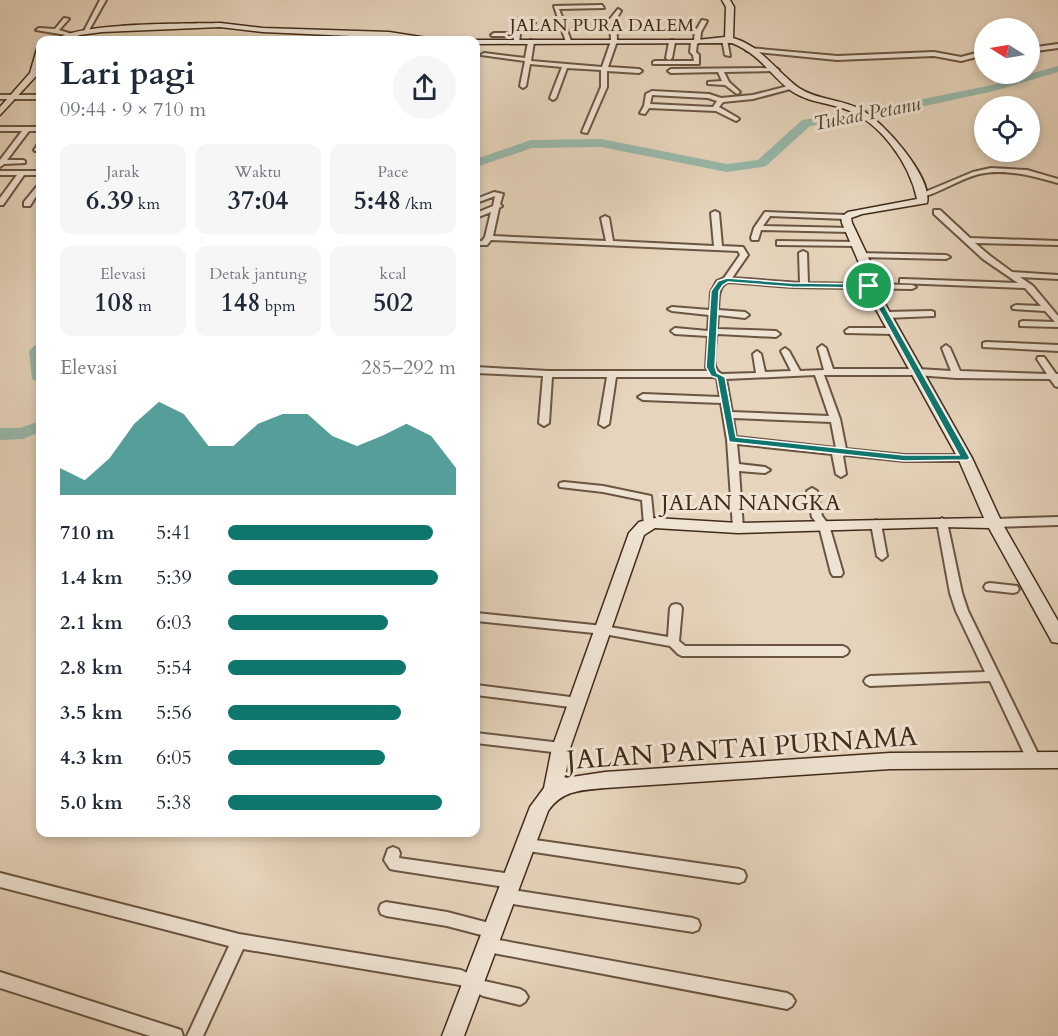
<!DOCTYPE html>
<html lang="id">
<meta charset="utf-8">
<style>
:root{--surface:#fff;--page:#f6f6f7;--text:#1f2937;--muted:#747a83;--accent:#0f766e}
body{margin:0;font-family:Cardo,serif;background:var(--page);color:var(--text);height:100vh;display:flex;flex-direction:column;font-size:22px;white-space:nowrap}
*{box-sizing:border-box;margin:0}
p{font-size:20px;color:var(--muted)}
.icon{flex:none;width:33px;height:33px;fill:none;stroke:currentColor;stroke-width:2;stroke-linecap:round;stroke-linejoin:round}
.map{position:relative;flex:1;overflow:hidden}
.drawer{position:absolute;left:36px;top:36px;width:444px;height:801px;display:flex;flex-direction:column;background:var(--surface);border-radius:12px;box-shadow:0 3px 9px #0003}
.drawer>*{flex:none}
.needle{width:39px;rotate:281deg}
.buttons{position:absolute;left:974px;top:18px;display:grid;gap:12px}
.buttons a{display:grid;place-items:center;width:66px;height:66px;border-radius:50%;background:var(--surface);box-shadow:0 3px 9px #0003;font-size:30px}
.pin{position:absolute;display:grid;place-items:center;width:51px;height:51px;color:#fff;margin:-26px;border:3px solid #fff;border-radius:50%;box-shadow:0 2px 6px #0007}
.round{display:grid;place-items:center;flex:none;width:63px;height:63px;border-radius:32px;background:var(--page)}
.summary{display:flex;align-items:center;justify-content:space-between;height:102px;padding:0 24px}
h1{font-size:33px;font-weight:700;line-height:45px}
.stats{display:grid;grid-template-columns:repeat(3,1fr);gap:9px;height:102px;padding:6px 24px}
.stats div{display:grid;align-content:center;border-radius:12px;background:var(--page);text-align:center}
.stats b{font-size:26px;font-weight:700}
.stats small{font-size:16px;font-weight:400}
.stats p{font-size:16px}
.chart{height:168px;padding:12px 24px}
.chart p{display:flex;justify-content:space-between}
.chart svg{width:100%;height:108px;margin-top:6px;fill:var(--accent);opacity:.7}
ul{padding:0 24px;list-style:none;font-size:20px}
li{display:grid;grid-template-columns:96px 72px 1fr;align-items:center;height:45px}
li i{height:15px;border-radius:8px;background:var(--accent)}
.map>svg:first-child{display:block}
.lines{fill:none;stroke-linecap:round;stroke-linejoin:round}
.river{fill:#97b9ab;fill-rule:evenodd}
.street-casing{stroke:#6b5542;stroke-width:4}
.secondary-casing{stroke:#422b19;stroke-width:3}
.street{fill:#efe3d3;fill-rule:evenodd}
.secondary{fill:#efe3d3;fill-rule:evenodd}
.route{fill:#0f766e;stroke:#fff;stroke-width:1.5;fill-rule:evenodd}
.labels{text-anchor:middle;stroke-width:6;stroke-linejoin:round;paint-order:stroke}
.far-street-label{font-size:18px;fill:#422b19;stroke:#efe3d3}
.far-water-label{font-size:20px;font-style:italic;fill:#534736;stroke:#efe3d3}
.street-label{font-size:22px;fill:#422b19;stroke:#efe3d3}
.near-street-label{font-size:27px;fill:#422b19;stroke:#efe3d3}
</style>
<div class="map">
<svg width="1058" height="1036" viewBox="0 0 1058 1036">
<rect width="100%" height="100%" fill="#e6d4bc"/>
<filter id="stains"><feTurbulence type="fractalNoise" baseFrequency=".00333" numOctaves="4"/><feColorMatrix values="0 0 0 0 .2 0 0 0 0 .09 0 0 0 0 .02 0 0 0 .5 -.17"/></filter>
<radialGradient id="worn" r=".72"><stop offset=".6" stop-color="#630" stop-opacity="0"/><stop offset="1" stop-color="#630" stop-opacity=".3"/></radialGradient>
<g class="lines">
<g class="river">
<path d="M1058,66V72L994,91L879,116L810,126L766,166L762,167L727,172L601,147L532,148L476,167V159L531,140L601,139L727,164L758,160L802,120L879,108L992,85Z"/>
<path d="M40,344V384L32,379L29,351L34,346Z"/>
<path d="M40,421V432L23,439L0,440V428H20Z"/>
</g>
<defs>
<g id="street">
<path d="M100,0H106L88,32L83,33Z"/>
<path d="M602,5L604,8L559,9L571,41L566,42L554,6Z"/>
<path d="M618,9L621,11L616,19L617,41L608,67L639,69L642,71L639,73L607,71V87L587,133L582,132L601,87V70L567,68L556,98L553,100L550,98L562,67L530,64L526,86L523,88L520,86L525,61L481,55L484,53L525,58L528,42L531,40L534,42L531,61L602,67L611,41L610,19Z"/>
<path d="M64,18L69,19L59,30L72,34V36L36,30L39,28L55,29Z"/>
<path d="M512,18H516L517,22L532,21L535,23L518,25L520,34L519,43H515L513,36H492L491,35L494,33H513Z"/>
<path d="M702,20L707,21L701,32L700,42L697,44L696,52L699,55V64H653V62L655,61H694L693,55L690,52L691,42L694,40L695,32Z"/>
<path d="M722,39L727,40L730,56L725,55Z"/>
<path d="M672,40L675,42L672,58L669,60L666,58L669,42Z"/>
<path d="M1058,44V48L1029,52V48Z"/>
<path d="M749,48L837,56L934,52L961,57L984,51V55L961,61L934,56L837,60L747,51L746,50Z"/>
<path d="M776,68L779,70L778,71L724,72L729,82L740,92L737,94L725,85L708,84V82L722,81L718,72L671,73L668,71L671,69Z"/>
<path d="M792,85L795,87L794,88L753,99L723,102L719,107L738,118L739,119L736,121L716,111L649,108L645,114L640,113L644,106L646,94L652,91L709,94L721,98L753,95ZM652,95L708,98L717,101L713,107L650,104Z"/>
<rect x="0" y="95" width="40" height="4"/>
<path d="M0,127H40V131H29L7,160H23L25,161V163L4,164L0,167V160L22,131H0Z"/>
<path d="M40,143V150L35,151L34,150L38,144Z"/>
<path d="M991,168L1027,170L1058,179V183C1033,176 1005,168 979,174C959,179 942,192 922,197L918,195L973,172Z"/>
<path d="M0,171H40V175H24L3,205H0V198L17,175H0Z"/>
<path d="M40,184V190L30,206H24V202L38,185Z"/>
<path d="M494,192L503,194L500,204L502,206L499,208L493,236L606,241L601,218L605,216L609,218L613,241L714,246L711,213L715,211L719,213L722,246L743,247L748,255L732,278L800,283L799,253L803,251L807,253L808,283L912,285L916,287L912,289L792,287L728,282C717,287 719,300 718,310L745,312L749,315L745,318L718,315L717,329L776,331L780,334L776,337L718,334L716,336C716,348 709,369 722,374L756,373L753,354L757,351L761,354L765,372L791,371L781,351L785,348L789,351L800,371L824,370L818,348L822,345L826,348L833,369H918L951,371L942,348L946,345L950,348L960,371L1047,374L1037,359L1038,357H1044L1056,374H1058V387L1055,386L1050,379L957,378L916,375H824L840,419L846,449L904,455H965L970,458L965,461H904L846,455L843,456L846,474L841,477L836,474L832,454L737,444L739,464L765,467L770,470L765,473L739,471L743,528L742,531H734L733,528L727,440L721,403L643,400L638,397L643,394L720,397L717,378L713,377H616L609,424L604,427L599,424L607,377H552L549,423L544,426L539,423L543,376L476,373V367L548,371H708L706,367L708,336L675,334L671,331L675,328L708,331L709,315L672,311L668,309L672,307L710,310L711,292L717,281L724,278L740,255L738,251L491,240L487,245H476V241H482L485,237L491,212L476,218V213L493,206L495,196L476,203V199ZM815,375L829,416L732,412L726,379ZM733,418L831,422L836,448L736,437Z"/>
<path d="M934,210H940L970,238L1058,241V245L975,243L989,255L1012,272L1058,275V279L1020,277L1033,286L1058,316V327L1020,326V322L1023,321L1055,322L1045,311L1013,309L1012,307L1016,305L1041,306L1025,288L900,283V279H903L1018,283L983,259L934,214Z"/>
<path d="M765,212L846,215L850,217L846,219L770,216L763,226L851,228L855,230L851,232L761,230L758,240H752L751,238L754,228Z"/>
<path d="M777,241L857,242L861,244L857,246L780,245H777Z"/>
<path d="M858,253L946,255L950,257L946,259L861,257H858Z"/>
<path d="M931,311L934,312V316L885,318L881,315L885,312Z"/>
<path d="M849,328H893L897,331L893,334L846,333L845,331Z"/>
<path d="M986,342L1058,345V351L983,347V343Z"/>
<path d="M564,482L603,486L651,496L654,525L649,529L644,525L642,500L603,492L560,487L559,485L560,483Z"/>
<path d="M812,488L817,491L822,516L829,525L843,573L841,576H833L831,573L819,526L812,517L807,491Z"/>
<path d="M1058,517V525L994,527L989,523L994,519Z"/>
<path d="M942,518L947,522L962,593L968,611L1041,760L1039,764L1034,765L1029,764L990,681L870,686L866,684L864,681L866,678L870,676L985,672L956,611L950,593L937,522Z"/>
<path d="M876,520L881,524L887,556L882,560L877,556L871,524Z"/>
<path d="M990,583L1017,586L1019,589L1017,592L1013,593L986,590L984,587L986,584Z"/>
<path d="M676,604L680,605L682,608L679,641L685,646H843L847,648L849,651L847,654L843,656H682L678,654L670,646L604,634L476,621V613L604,626L668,637L670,608L672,605Z"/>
<path d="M476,685L578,698L582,699L584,703L582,707L578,708L476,695Z"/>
<path d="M476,733L561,743L566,744L567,748L566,752L561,753L476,743Z"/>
<path d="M528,839L739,869L744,871L746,876L744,881L739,883L528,851L523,849L521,845L523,841Z"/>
<path d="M393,847L398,849L400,853L399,858L512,874L517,876L519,881L517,886L512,888L395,870L390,869L384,860L388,849Z"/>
<path d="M0,873L239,934L461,970L484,981L520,989L525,992L528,997L525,1002L520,1005L483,996L460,985L243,949L203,1036H187L229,946L0,887Z"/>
<path d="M507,889L693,918L698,920L700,925L698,930L693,932L507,903L502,901L500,896L502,891Z"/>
<path d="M386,902L447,912L493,924L498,926L500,931L498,936L493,938L447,926L386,916L381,914L379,909L381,904Z"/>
<path d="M488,938L787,993L792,996L795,1001L792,1006L787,1009L488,952L483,950L481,945L483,940Z"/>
<path d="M0,972L175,1028L181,1030L183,1036H150L0,988Z"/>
</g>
<g id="secondary">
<path d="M722,0H730L734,7L733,38C762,46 776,72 799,88C817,100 841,99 860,109C882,120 933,177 927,203L862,214L851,218L852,223L871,263L875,286L972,458L1002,523L1058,621V643L1052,642L989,528L942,527L738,533L655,528L644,535L570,748L565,778L605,772L890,753L1058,752V768L890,769L605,788C582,790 562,790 548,811L464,1036H442L530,807L544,788L552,748L629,533L639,522L655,518L738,523L984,518L958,458L863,286L859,263L842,223L841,217L848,212L917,199C910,164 880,121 845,109C828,103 808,102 793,92C770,76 762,55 732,43L476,44V40H473H697L725,37L726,7Z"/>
<path d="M220,23L263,28L389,32L440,40L263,32L220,27L102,32L80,35L64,40H54C81,22 183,24 220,23Z"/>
<path d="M37,49H40L38,74L0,115V107L30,73Z"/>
</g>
</defs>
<use href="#street" class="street-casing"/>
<use href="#secondary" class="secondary-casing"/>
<use href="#street" class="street"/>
<use href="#secondary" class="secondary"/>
</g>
<path class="route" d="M727,278L792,283L872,284L970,458L968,460L904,461L729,442L717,378L711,376L706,367L711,291L718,281ZM728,282L792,287L867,288L959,455H904L736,437L725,377L717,373L715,367L719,291L723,285Z"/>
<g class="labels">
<g class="far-street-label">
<text x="602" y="31">JALAN PURA DALEM</text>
</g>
<g class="far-water-label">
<text transform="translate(867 113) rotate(-11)" y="7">Tukad Petanu</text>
</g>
<g class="street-label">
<text x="751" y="510">JALAN NANGKA</text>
</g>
<g class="near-street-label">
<text transform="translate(742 748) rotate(-4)" y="9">JALAN PANTAI PURNAMA</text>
</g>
</g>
<rect width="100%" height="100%" filter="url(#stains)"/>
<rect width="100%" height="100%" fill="url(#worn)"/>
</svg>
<div class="buttons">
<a><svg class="needle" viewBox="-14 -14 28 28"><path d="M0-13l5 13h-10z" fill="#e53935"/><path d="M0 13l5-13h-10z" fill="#747a83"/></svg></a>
<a><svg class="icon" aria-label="locate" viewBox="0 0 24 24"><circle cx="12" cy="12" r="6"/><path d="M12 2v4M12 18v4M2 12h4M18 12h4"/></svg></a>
</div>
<div class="pin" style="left:869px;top:286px;background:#1e9e55"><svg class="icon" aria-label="arrive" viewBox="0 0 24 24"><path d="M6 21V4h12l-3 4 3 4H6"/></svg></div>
<section class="drawer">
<div class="summary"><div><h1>Lari pagi</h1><p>09:44 · 9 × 710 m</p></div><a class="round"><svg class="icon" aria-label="share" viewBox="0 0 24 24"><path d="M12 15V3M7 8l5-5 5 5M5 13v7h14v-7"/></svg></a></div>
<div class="stats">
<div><p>Jarak</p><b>6.39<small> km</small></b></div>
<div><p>Waktu</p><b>37:04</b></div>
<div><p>Pace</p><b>5:48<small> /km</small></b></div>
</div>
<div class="stats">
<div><p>Elevasi</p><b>108<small> m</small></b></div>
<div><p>Detak jantung</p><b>148<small> bpm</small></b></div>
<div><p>kcal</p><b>502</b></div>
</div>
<div class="chart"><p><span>Elevasi</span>285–292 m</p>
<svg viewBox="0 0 160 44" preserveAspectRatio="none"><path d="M0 44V33L10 38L20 29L30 15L40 6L50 11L60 24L70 24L80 15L90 11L100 11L110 20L120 24L130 20L140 15L150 20L160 33V44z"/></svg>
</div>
<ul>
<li><b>710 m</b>5:41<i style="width:90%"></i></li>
<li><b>1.4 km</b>5:39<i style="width:92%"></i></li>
<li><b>2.1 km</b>6:03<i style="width:70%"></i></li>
<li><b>2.8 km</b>5:54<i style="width:78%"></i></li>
<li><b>3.5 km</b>5:56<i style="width:76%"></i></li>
<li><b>4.3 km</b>6:05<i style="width:69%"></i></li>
<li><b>5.0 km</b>5:38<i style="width:94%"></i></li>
</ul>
</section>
</div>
